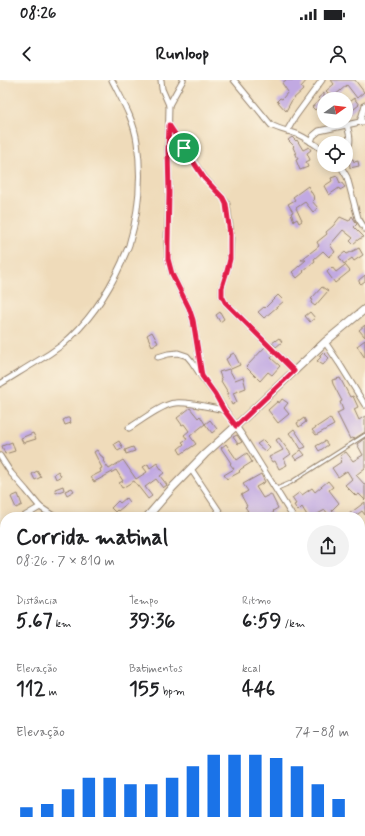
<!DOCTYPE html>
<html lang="pt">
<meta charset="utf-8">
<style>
:root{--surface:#fff;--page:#f2f2f2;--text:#202124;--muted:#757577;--accent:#1a73e8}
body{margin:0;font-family:Mynerve,sans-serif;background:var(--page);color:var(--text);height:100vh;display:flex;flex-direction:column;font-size:15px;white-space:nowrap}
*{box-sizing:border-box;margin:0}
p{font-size:13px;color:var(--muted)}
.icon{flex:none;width:22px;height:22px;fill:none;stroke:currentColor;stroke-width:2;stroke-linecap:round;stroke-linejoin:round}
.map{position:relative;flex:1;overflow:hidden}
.sheet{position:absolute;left:0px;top:432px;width:365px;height:324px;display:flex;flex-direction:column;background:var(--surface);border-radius:16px 16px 0 0;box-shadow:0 2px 10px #0003}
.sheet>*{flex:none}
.needle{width:26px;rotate:76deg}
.fabs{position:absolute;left:317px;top:12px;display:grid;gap:8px}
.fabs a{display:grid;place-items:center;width:36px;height:36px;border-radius:50%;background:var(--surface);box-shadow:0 2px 10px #0003;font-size:20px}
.pin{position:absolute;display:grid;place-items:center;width:34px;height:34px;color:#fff;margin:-17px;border:2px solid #fff;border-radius:50%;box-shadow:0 1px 4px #0007}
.round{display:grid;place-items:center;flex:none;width:42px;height:42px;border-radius:21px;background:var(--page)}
.head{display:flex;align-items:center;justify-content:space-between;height:68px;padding:0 16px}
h1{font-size:22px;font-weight:800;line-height:30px}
.figures{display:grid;grid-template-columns:repeat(3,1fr);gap:6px;height:68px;padding:4px 16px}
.figures div{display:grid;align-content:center}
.figures b{font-size:20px;font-weight:800}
.figures small{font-size:11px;font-weight:400}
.figures p{font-size:11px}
.chart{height:112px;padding:8px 16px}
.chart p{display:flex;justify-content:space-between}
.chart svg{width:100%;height:72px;margin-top:4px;stroke:var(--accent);stroke-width:6}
.status{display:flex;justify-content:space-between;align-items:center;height:28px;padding:0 20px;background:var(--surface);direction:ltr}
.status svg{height:11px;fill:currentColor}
header{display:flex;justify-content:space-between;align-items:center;height:52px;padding:0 16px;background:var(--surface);font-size:18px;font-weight:800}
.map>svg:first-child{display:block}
.green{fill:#94cd80;stroke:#687c4f}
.building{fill:#c1a9e2}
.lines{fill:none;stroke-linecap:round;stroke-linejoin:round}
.lane-casing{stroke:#95826c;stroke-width:4.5}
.street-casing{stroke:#95826c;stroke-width:7}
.secondary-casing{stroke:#95826c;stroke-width:9}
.primary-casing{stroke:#95826c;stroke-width:10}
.lane{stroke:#fff;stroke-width:2.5}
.street{stroke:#fff;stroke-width:5}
.secondary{stroke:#fff;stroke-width:7}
.primary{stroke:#fff;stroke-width:8}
.route-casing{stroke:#fff;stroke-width:8}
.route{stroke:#e11d48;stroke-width:5}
</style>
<div class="status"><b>08:26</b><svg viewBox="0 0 49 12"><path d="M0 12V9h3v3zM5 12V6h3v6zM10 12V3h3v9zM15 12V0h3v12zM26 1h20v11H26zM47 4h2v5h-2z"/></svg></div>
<header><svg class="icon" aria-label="back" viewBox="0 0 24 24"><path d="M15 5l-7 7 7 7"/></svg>Runloop<svg class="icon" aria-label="person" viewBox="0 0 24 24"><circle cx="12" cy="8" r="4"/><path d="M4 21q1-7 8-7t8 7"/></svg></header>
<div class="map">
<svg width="365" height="756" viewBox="0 0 365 756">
<rect width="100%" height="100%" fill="#fcf5e5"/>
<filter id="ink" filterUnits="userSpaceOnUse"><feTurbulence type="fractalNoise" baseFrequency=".025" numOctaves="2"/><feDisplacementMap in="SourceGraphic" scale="8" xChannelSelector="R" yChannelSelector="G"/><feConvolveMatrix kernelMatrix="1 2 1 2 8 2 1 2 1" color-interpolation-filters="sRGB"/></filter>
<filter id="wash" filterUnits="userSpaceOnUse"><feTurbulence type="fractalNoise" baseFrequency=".012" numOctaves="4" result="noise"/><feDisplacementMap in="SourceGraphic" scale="16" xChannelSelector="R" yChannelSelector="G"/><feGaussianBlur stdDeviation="0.9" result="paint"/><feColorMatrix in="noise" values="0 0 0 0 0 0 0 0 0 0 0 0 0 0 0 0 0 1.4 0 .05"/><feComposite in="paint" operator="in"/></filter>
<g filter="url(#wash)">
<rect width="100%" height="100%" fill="#efdbba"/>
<path class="green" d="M365,559V756H326L321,751H360V660L364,654L360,649V564Z"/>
<g id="blocks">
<g class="building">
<path d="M286,0H307L301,7L303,10L292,20L286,31L277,21L280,18L282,19L288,12L282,3Z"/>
<path d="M331,0H355L364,12L357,18L347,5L334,16L333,14L331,16L326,11L334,4Z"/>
<path d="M324,13V24L323,23L315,30L312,27L320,20L318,18Z"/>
<path d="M354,18L359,25L349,33L348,31L346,33V24Z"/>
<path d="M292,57L296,61L297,60L303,70L309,67L311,70L307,73L310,80L306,82L308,87L300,90L296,80L298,79L293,67L294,66L288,60Z"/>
<path d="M353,79L354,82L358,81L359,86L350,88L349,80Z"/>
<path d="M337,96L340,103L341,102L345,107L340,110L339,108L329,115L324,106L332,101L331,98Z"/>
<path d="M308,106L314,117H313L315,119L312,121L318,128L313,132L305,122L296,128L302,141L299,143L297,139L294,141L291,133L293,132L288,124L295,120L293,117Z"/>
<path d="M352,136L357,144L354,147L364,157L359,159L353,164L350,161L353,158L343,150L330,165L335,172L329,177L323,171L314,179L315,181L303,191L304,192L297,198L292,192L306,180H301L319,166L317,162L327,154L326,152L333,146L340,137L349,141Z"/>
<path d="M359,168L363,175L354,181L352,178L344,184L339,177L345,172L347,174Z"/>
<path d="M345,185L350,191L335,203L327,192L332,187L336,192Z"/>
<path d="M365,195V201L361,204L359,202V200Z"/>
<path d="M322,207L328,211L315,226L311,223L313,220L311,219Z"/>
<path d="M278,215L284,221L264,238L258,232L264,227L265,228Z"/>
<path d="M220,232L224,239L220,242L216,235Z"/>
<path d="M310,232L315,238L310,242L305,236Z"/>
<path d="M365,245V257L359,250Z"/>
<path d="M152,252L158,263L152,266L147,255Z"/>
<path d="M279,258L282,262L276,267L272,263Z"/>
<path d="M365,260V278L357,266Z"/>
<path d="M265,267L273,275L271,278L280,286L272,295L268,292L260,301L246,287Z"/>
<path d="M323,272L329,278L323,285L317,281L321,277L319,276Z"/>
<path d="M234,273L240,285L231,289L226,279L231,276L230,275Z"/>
<path d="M229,289L235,300L243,297L246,308L233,313L237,322L232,325L227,314H229L221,301L222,300L219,292Z"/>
<path d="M340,298L350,317L353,316L358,327L354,329L359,340L365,336V352L354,359L353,358L350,359L337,333L343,330L340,322L342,321L333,304L332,300Z"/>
<path d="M282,319L288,323L284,328L289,334L278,343L268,330L278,321L279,323Z"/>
<path d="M190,328L198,338L200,336L205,344L210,340L217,349L212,353L205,344L190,356L196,364L181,374L178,369L184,364L182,362L187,359L184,355L189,351L184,344L182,345L177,338Z"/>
<path d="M67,338H69L71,343L65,345L63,340Z"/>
<path d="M304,338L306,342L299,347L297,343Z"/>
<path d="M330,338L334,345L316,355L312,350Z"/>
<path d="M294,349L306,367L301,369L293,356L292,357L289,353Z"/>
<path d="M33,353L36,359L23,363L21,358Z"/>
<path d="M237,355L242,362L238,364L233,357Z"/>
<path d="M279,358L291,374L284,379L287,385L279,389L275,381L272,382L269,377L283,370L276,360Z"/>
<path d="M365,358V388L356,395L365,405V420L359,414L356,416L345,405L352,399L347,391L338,397L332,388L341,382L340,381L342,379L340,376L346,372L353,381L363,375L357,364Z"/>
<path d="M263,360L270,367L266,372L257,364Z"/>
<path d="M119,361L123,368L118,371L114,364Z"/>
<path d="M325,361L328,365L319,371L316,366Z"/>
<path d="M12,362L15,371L5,374L2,366Z"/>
<path d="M226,364L237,380L247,373L252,382L241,389L239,391L240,392L227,399L224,395L234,389L230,384L231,383L221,368Z"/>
<path d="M133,367L135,371L126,374L125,370Z"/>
<path d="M97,370L101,376H102L104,380L103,381L109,389L123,380L136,399L147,392L143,387L148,384L150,388L157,383L164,393L160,396L167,405L163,408L156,399L145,407L152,416L148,419L134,401L122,408L119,403L123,401L116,390L94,402L91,397L101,392L100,389L102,388L94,372Z"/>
<path d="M301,370L305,375L296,380L293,376Z"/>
<path d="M37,391L41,397L35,400L32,394Z"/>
<path d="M58,391L61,396L56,399L54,394Z"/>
<path d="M261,394L265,402L256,407L263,418L271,414L278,428L273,431L274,432L268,437L265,434L259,437H248L245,432L248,431L245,427L247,426L241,415L248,411L243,404Z"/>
<path d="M328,401L333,407L329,410L339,423L332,430L336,437H330L325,430L312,437H308L302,427L298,431L294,425L296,424L292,418L300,412L302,415L312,408L315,412Z"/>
<path d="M63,406L64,410L56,413L55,409Z"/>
<path d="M72,408L74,411L67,415L65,411Z"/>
<path d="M18,414L22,425L16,428L11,417Z"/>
<path d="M126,418L129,422L118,431L117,430L115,432L111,428L118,421L120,423Z"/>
<path d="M365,422V435L362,431L354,437H345Z"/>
<path d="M365,470V493L360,497V473Z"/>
<path d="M5,682V688L0,691V685Z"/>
<path d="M98,751H110L105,756H103Z"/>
<path d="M112,751H138L133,756H116Z"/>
<path d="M304,751H312L317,756H305Z"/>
</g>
</g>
</g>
<g filter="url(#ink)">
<use href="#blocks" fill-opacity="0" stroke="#95826c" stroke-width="1"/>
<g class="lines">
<defs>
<g id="lane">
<path d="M276,409L290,403L365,355"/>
<path d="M282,751L287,756"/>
</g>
<g id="street">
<path d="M161,0L162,9L169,25L168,70L169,113L167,163L168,179L172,194L189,228L193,240L202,297"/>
<path d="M234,0L271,45C280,50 290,51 299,55C308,59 316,65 324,71"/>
<path d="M169,25L183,0"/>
<path d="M360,42L365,25"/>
<path d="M169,45L204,97L223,118L227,124L231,154L230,179L227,191L222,207V216L225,222L294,291"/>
<path d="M287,51L295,37L322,0"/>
<path d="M311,62L313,56L319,51L360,42H365"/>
<path d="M346,73C352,62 350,56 347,45"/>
<path d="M340,85L347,97L358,138L365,149"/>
<path d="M325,262L339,283L365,325"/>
<path d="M158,277L168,274L178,273L187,276L192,282L202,297L215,314L225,330L244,358L293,437"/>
<path d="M0,304C12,297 24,289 36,282C45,277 54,271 62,265C88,243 108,213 122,182C124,176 127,171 129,165C139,132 142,96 137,62C134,40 122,20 112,0"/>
<path d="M129,348C141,341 162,324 175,323C188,321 211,328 225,330"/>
<path d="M0,376L11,393L26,410L40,427L55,437"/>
<path d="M191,389L223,437"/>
<path d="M23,437L40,427"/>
<path d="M0,451L5,448"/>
<path d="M0,490L5,495"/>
<path d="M360,526L365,532"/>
</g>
<g id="secondary">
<path d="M147,437L173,407L205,374L236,346L325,262L365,229"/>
<path d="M0,609L5,603"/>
</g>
<g id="primary">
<path d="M360,541L365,536"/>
<path d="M165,756L170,751"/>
</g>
</defs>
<use href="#lane" class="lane-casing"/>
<use href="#street" class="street-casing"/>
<use href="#secondary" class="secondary-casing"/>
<use href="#primary" class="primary-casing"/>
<use href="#lane" class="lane"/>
<use href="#street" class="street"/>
<use href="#secondary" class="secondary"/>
<use href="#primary" class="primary"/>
</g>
</g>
<g class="lines" filter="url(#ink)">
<defs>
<path id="route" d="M169,45L204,98L223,118L226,124L230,154V179L227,191L222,207V216L225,222L294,291L236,346L224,330L215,314L202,296L193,240L189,228L172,194L168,179V163L169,113L168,70Z"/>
</defs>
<use href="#route" class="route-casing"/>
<use href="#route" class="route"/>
</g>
</svg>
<div class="fabs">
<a><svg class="needle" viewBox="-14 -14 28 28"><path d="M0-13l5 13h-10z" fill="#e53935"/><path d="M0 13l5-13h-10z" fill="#757577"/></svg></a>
<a><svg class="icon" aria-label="locate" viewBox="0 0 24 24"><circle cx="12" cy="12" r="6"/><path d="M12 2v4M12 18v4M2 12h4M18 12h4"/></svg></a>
</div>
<div class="pin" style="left:184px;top:68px;background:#1e9e55"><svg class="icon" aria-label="arrive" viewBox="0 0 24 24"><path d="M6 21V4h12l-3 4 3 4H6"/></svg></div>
<section class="sheet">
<div class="head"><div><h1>Corrida matinal</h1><p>08:26 · 7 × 810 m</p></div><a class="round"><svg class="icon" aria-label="share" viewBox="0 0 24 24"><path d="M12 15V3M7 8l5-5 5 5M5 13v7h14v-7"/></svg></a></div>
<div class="figures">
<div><p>Distância</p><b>5.67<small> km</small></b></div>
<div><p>Tempo</p><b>39:36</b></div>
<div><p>Ritmo</p><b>6:59<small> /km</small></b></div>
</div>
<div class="figures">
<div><p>Elevação</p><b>112<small> m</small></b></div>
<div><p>Batimentos</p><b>155<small> bpm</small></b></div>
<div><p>kcal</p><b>446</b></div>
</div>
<div class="chart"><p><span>Elevação</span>74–88 m</p>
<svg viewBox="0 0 160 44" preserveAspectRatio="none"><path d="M5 44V38M15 44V36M25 44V27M35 44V20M45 44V20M55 44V24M65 44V24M75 44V20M85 44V13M95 44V6M105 44V6M115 44V6M125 44V8M135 44V13M145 44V24M155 44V33"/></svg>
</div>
</section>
</div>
